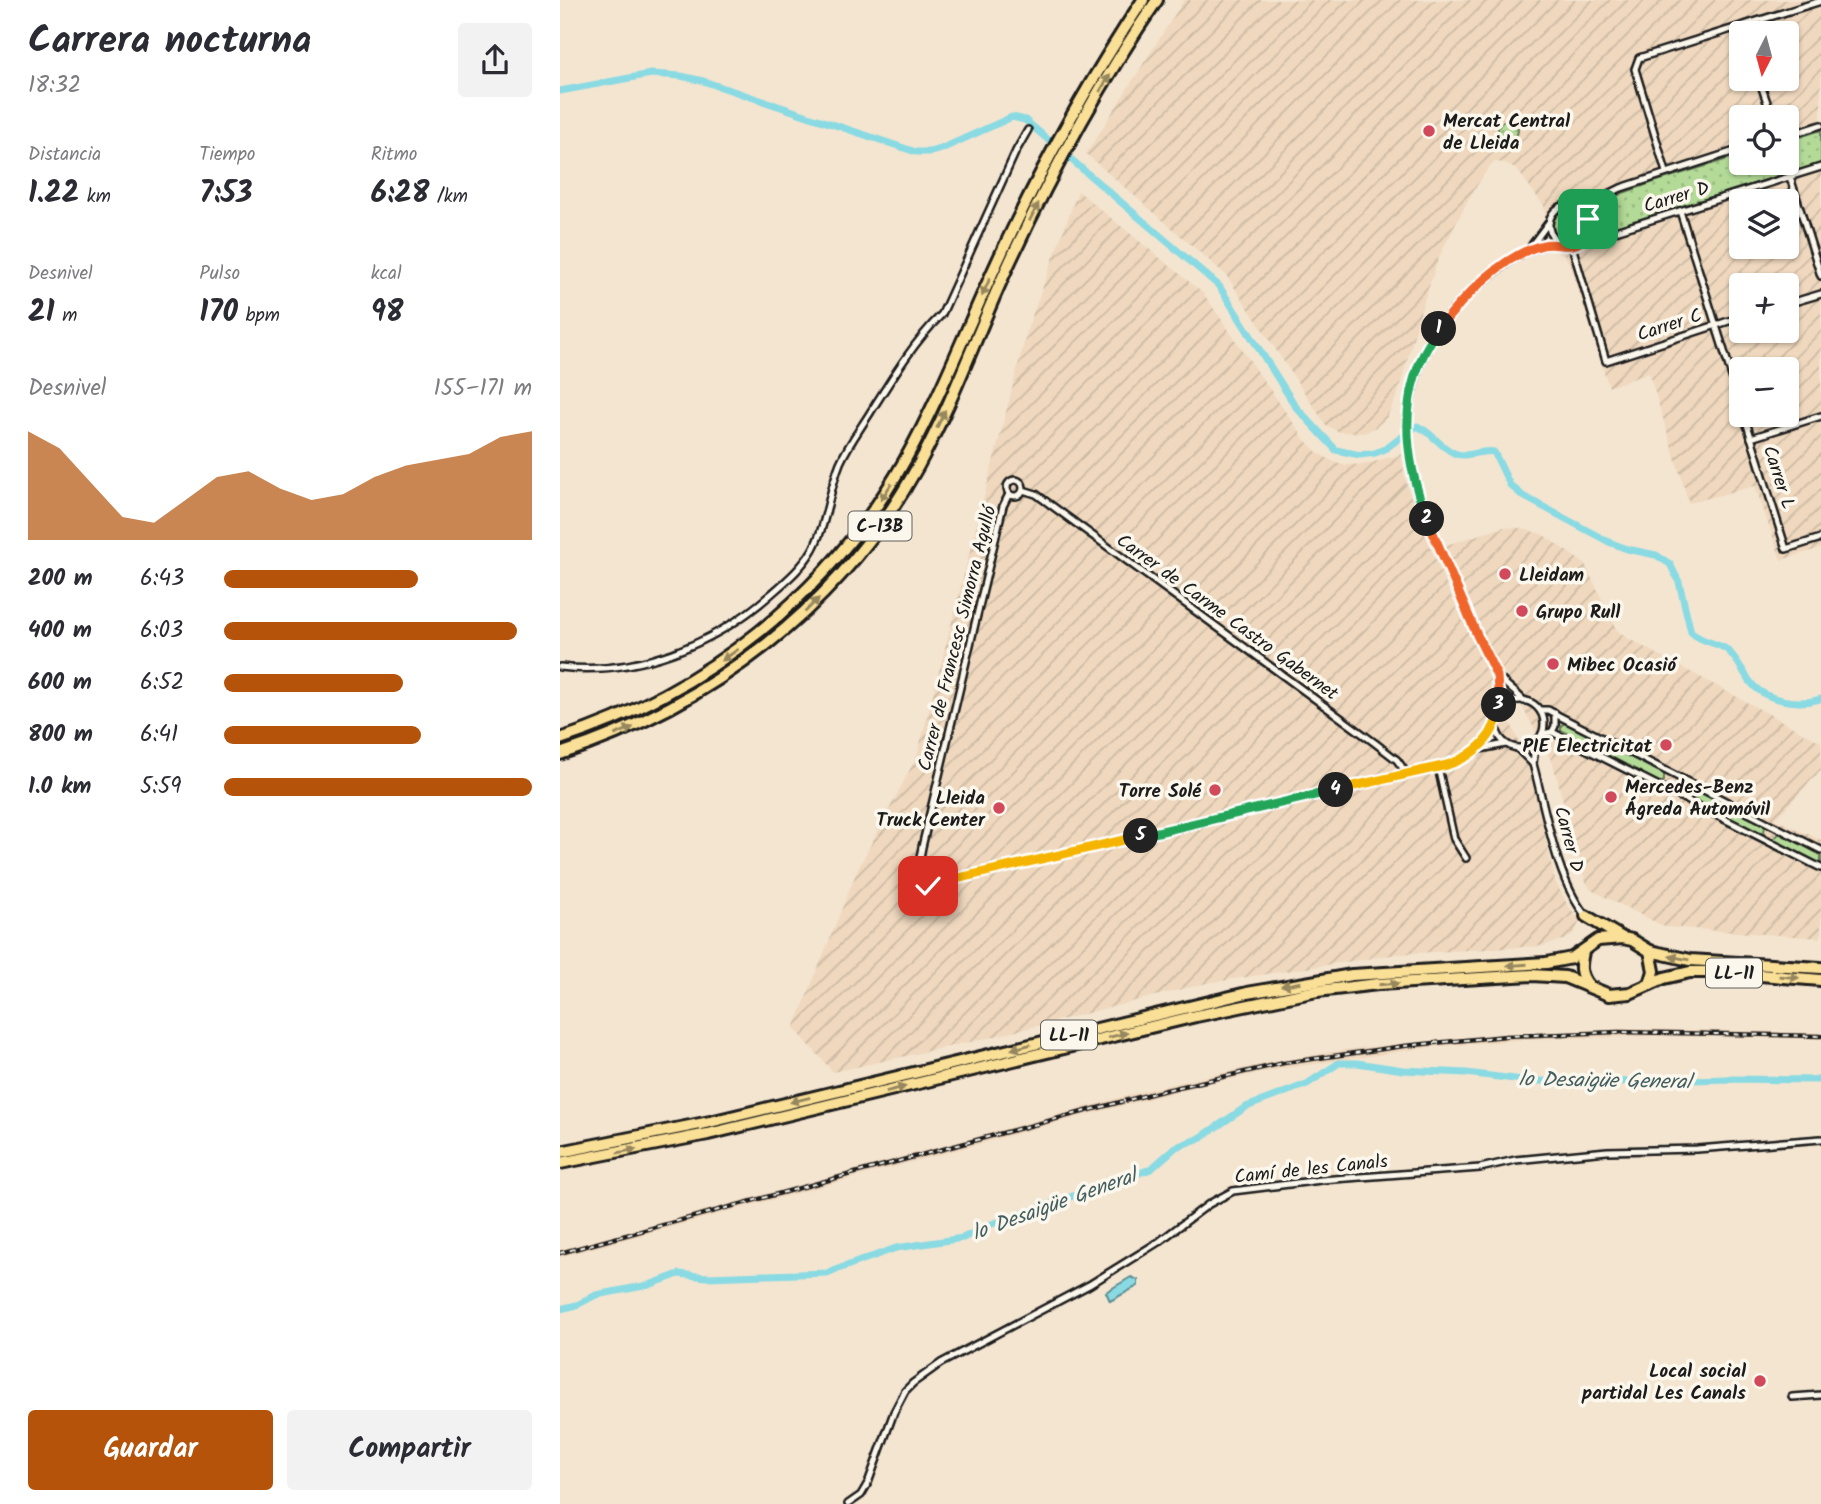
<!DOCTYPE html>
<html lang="es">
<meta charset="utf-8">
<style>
:root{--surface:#fff;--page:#f2f2f3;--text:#2b2b33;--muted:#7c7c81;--accent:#b45309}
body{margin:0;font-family:Kalam,sans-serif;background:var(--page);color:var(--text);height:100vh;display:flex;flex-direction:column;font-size:26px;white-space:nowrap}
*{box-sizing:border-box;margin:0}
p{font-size:23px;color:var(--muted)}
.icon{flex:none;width:38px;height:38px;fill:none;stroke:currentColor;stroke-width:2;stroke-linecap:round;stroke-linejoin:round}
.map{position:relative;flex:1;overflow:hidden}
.drawer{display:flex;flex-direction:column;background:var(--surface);width:560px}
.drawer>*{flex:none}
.needle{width:46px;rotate:186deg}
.fabs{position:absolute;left:1169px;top:21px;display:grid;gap:14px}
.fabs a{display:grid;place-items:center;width:70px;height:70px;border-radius:7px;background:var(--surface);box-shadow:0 2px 5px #0004;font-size:35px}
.pin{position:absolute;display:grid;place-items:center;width:60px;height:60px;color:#fff;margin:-30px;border-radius:14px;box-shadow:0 4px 10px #0006}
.km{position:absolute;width:35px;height:35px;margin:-18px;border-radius:50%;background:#222;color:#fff;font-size:19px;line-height:35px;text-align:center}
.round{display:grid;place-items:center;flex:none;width:74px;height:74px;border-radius:7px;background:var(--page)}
.headline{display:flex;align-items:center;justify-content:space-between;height:119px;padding:0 28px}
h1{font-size:38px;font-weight:700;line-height:52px}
.metrics{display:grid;grid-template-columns:repeat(3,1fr);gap:10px;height:119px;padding:7px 28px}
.metrics div{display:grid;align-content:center}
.metrics b{font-size:30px;font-weight:700}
.metrics small{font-size:19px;font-weight:400}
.metrics p{font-size:19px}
.chart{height:196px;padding:14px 28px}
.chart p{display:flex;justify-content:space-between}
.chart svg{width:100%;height:126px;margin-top:7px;fill:var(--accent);opacity:.7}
.cta{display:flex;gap:14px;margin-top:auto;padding:14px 28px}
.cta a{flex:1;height:80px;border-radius:7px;background:var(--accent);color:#fff;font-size:28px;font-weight:700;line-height:80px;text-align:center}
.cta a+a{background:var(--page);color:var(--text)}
ul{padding:0 28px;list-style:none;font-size:23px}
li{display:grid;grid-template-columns:112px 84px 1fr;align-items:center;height:52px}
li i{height:18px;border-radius:9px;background:var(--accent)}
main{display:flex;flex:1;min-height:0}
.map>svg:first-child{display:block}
.built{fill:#efd8be}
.industrial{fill:url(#industrial-furrows);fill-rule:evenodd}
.grass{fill:url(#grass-dots);stroke:#687c5a;stroke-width:2}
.green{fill:#b3db97;stroke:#687c5a;stroke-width:2}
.water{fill:#89dae2;stroke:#5d8e93;stroke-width:2}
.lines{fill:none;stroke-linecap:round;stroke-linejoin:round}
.canal{stroke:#89dae2;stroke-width:7}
.street-casing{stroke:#1c1c1c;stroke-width:10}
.highway-casing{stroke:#1c1c1c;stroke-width:16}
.street{stroke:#fbf7ec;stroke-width:5}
.highway{stroke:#fadf96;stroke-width:10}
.rail-casing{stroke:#1c1c1c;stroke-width:4.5}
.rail{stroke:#fbf7ec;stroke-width:2;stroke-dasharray:5;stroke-linecap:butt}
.oneway{fill:#96875f}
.split-1-casing{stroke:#fff;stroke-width:14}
.split-2-casing{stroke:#fff;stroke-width:14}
.split-3-casing{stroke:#fff;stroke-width:14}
.split-4-casing{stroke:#fff;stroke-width:14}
.split-5-casing{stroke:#fff;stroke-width:14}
.split-6-casing{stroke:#fff;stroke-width:14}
.split-1{stroke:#f0652b;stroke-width:9}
.split-2{stroke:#22a559;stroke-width:9}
.split-3{stroke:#f0652b;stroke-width:9}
.split-4{stroke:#f5b400;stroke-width:9}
.split-5{stroke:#22a559;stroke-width:9}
.split-6{stroke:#f5b400;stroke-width:9}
.poi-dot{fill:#d1495b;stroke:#fbf7ec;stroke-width:2.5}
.labels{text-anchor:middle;stroke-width:7;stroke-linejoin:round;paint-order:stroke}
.shield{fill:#fbf7ec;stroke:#5f5e5a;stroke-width:2}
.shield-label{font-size:18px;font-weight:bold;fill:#1c1c1c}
.poi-label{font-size:19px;font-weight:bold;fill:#1c1c1c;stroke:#fbf7ec;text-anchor:start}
.street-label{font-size:19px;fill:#1c1c1c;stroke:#fbf7ec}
.water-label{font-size:21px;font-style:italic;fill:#425e61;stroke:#fbf7ec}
</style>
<main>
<section class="drawer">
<div class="headline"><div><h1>Carrera nocturna</h1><p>18:32</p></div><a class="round"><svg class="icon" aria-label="share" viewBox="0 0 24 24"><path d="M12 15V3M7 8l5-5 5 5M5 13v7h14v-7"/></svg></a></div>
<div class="metrics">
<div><p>Distancia</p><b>1.22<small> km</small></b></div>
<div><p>Tiempo</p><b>7:53</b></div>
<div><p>Ritmo</p><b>6:28<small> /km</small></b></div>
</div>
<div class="metrics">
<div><p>Desnivel</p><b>21<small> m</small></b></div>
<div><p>Pulso</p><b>170<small> bpm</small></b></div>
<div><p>kcal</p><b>98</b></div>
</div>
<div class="chart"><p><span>Desnivel</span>155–171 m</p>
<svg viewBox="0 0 160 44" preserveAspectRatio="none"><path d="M0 44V6L10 12L20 24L30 36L40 38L50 30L60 22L70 20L80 26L90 30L100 28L110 22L120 18L130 16L140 14L150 8L160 6V44z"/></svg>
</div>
<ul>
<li><b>200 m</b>6:43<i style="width:63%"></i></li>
<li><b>400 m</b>6:03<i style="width:95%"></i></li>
<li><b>600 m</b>6:52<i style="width:58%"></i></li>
<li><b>800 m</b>6:41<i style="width:64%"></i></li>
<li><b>1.0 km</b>5:59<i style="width:100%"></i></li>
</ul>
<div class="cta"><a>Guardar</a><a>Compartir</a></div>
</section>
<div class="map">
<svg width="1261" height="1504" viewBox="0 0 1261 1504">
<defs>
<pattern id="industrial-furrows" width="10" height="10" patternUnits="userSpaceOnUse" patternTransform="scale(1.75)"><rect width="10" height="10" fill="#efd8be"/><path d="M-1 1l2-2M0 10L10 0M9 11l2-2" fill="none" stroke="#ccb9a3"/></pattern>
<pattern id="grass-dots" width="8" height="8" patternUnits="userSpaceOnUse" patternTransform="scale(1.75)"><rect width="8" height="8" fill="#b3db97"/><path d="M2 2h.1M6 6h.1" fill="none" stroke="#99bb82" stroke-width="1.8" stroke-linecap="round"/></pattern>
</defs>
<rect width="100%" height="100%" fill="#f4e5d1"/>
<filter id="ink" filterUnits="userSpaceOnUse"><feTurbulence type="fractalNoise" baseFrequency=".0143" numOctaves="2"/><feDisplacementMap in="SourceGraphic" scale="14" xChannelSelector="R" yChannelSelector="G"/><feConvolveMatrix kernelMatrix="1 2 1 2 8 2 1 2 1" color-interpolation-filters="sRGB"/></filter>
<g filter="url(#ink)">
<path class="built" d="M1071,1029L1261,1033V1039L1102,1036L970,1039L872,1047L726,1068L650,1083L515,1118L0,1257V1250L599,1087L711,1062L791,1049L936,1034Z"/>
<g class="industrial">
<path d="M624,0H1261V548L1221,560L1195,486L1129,503L1089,373L1049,387L1039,357L1043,349L1032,333L1011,266L1004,255L994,248L981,230L985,216L984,206L958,171L945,163L935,162L931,164L909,198L879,257L861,310L838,394L827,417L816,427L804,433L779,432L766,425L666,275L526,154ZM1181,33H1227V79H1181ZM1181,117H1227V163H1181ZM1181,201H1227V247H1181ZM1181,285H1227V331H1181ZM1181,369H1227V415H1181Z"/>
<path d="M518,191L643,293L745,440L758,453L776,463L789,465L807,464L841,454L846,482L858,517L887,587L950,721L971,772L995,881L1007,904L1020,921L1014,933L1006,939L982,946L838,954L647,983L428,1038L273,1072L234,1028L297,871L357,756L468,327Z"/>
<path d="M943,527L959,528L982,534L1025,564L1057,630L1067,638L1261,742V770L1215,819L1261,840V938L1105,927L1031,890L1025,880L993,764L922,631L883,546Z"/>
</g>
<g class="grass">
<circle cx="948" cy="130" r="10"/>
<path d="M1261,130V163L1034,234L1035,221L1029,209L1063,193L1094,182L1181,155V163H1227V141Z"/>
<circle cx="1009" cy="226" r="16"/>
</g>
<g class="green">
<path d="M1005,723L1091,768L1093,766L1104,773V781L1097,784L1086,778L1087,776L1001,730V725Z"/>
<path d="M1124,781L1133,786V789L1191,819L1192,817L1205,826L1204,833L1200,835L1129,797L1127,799L1115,792V785L1119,781Z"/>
<path d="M1220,833L1261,855V865L1216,845L1213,839Z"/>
</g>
<path class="water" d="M571,1277L578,1280V1286L550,1301L546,1292Z"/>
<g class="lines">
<g class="canal">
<path d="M0,91L91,74L121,76L143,81L356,152H370L381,149L452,117L465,120L659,286L736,407L776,450L800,455L815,453L825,449L857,426C872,432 880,447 894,453C907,459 921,449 934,452L950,485L963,496L1049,542L1067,549L1096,555L1110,564L1119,582L1131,632C1141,642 1155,642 1166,649C1178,658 1183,674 1193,685C1208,702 1241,705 1261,699"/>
<path d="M0,1309L17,1305L36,1295L89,1285L119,1274L147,1277L267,1273L336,1248L403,1238L429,1225L591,1169L616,1147L640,1138L686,1107L747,1084L779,1063H797L843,1070L906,1073L963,1080L1012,1083L1170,1079L1261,1080"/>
</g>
<defs>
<g id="street">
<path d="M1199,79L1212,117"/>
<path d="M1227,136L1261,125"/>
<path d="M1106,172L1075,69L1079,58L1261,1"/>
<path d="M1230,177L1261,276"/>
<circle cx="1009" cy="225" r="20"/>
<path d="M1020,208L1061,188L1181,149"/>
<path d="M1120,211L1181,405"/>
<path d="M1020,242L1261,167"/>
<path d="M1012,246L1046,361L1181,317"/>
<path d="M968,250L989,222"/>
<path d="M1227,304L1261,294"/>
<path d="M1184,415L1226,549L1261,538"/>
<path d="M1191,438L1261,416"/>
<circle cx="455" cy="488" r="8"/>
<path d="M463,490L476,494L815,743L837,760L847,774"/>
<path d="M0,667C76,676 153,645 210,595C226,581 242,568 253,549C267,523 269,490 280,463C288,445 300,429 310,413C332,378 353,343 382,314L456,151L468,130"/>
<path d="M937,676L939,711"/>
<circle cx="960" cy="724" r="24"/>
<path d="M964,701C956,692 944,684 937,675C932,669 929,659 925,652C913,628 903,603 892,578C879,548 863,516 855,484C836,411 857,335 917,287C941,267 967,244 1000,244"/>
<path d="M980,710H988L999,716L1261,850"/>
<path d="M992,732L995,726V713"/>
<path d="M982,734L992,732L1261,868"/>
<path d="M975,744L973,764C986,811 996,880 1026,916"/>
<path d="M920,749L935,726"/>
<path d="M958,749L973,764"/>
<path d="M878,767L894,839L906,858"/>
<circle cx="363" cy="879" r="8"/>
<path d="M360,871L359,863L362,847L443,506L449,494"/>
<path d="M371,882L396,879L887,765L920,749L946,744"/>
<path d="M1232,1397L1261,1395"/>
<path d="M288,1504L301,1495L308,1483L334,1412L345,1391L353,1383L381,1363L529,1285L600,1241L649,1204L673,1191L761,1180L920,1168L955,1160L1047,1151L1137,1149L1261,1139"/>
</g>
<g id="highway">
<path d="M0,739C145,692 270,594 345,460C382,394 409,322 441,254C482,166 529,81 583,0"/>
<path d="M0,754C151,705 281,606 358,466C393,402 417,333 447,268C490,175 539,84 597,0"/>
<path d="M1026,916L1061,937"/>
<path d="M1023,952C1020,966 1019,973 1028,985"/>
<path d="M1090,984L1094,971L1090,951"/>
<path d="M0,1152L150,1122L687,993L792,975L986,963L1012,958L1038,940L1063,938L1072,940L1090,951L1130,960L1261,968"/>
<path d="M0,1163L148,1134L636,1016L757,991L818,984L972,975L1005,977L1049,995L1070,993L1104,978L1130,972H1162L1261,980"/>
</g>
</defs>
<use href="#street" class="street-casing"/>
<use href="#highway" class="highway-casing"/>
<use href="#street" class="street"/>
<use href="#highway" class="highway"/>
<defs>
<path id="rail" d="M0,1253L435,1135L606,1090L724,1063L844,1046L946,1036L1058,1032L1261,1036"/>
</defs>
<use href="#rail" class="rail-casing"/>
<use href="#rail" class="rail"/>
</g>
<defs><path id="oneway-solid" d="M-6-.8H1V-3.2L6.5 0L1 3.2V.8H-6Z" transform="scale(1.75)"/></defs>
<g class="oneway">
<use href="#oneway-solid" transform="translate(545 83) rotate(-59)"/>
<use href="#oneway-solid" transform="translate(474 212) rotate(-63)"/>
<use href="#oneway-solid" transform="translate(426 287) rotate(114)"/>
<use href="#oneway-solid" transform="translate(381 419) rotate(-65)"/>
<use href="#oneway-solid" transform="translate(326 492) rotate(123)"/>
<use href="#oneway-solid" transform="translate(252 605) rotate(-45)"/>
<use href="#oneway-solid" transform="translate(170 655) rotate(145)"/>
<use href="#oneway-solid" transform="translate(64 731) rotate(-23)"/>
<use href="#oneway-solid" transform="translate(1119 958) rotate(-170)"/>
<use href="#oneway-solid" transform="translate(957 965) rotate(176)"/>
<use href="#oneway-solid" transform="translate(1229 977) rotate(5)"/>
<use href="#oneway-solid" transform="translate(731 984) rotate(170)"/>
<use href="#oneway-solid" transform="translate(829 984) rotate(-4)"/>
<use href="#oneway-solid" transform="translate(558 1035) rotate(-14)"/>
<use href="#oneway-solid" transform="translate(461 1047) rotate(166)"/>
<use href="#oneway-solid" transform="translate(336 1089) rotate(-14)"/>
<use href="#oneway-solid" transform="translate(240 1100) rotate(166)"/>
<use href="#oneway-solid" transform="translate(67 1151) rotate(-11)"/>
</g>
</g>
<g class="lines" filter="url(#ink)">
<defs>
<path id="split-1" d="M879,329C903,297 943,255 983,245C995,242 1009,249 1020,242C1028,237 1030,228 1028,219"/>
<path id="split-2" d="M867,519C843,456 836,387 879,329"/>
<path id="split-3" d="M867,519L917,635L937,676L939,705"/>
<path id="split-4" d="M776,790L887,765C915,756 938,735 939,705"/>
<path id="split-5" d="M581,836L776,790"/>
<path id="split-6" d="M368,886L371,881L382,882L581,836"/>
</defs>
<use href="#split-1" class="split-1-casing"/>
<use href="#split-2" class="split-2-casing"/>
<use href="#split-3" class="split-3-casing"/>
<use href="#split-4" class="split-4-casing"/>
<use href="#split-5" class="split-5-casing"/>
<use href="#split-6" class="split-6-casing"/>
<use href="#split-1" class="split-1"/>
<use href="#split-2" class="split-2"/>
<use href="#split-3" class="split-3"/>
<use href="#split-4" class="split-4"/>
<use href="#split-5" class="split-5"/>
<use href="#split-6" class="split-6"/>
</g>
<g class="poi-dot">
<circle cx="869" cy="131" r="7"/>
<circle cx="945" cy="574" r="7"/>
<circle cx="962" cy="611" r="7"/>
<circle cx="993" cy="664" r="7"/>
<circle cx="1106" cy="745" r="7"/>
<circle cx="655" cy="790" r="7"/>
<circle cx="1051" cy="797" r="7"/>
<circle cx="439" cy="808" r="7"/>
<circle cx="1200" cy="1381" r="7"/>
</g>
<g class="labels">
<g class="shield">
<rect x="288.5" y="511.5" width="63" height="29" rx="5"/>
<rect x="1146" y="958.5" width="56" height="29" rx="5"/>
<rect x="481" y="1020.5" width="56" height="29" rx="5"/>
</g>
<g class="shield-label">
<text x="320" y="532">C-13B</text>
<text x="1174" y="979">LL-11</text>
<text x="509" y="1041">LL-11</text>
</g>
<g class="poi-label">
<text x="883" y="127">Mercat Central<tspan x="883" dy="22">de Lleida</tspan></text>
<text x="959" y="581">Lleidam</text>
<text x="976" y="618">Grupo Rull</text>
<text x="1007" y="671">Mibec Ocasió</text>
<text x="1092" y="752" text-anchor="end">PIE Electricitat</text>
<text x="1065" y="793">Mercedes-Benz<tspan x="1065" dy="22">Ágreda Automóvil</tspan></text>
<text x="641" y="797" text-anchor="end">Torre Solé</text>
<text x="425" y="804" text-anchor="end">Lleida<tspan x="425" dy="22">Truck Center</tspan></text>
<text x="1186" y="1377" text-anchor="end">Local social<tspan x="1186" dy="22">partidal Les Canals</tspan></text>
</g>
<g class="street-label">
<text transform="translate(1116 196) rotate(-17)" y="7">Carrer D</text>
<text transform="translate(1109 324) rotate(-18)" y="7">Carrer C</text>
<text transform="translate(1220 477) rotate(72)" y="7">Carrer L</text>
<text transform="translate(668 616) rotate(36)" y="7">Carrer de Carme Castro Gabernet</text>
<text transform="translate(396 638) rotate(-76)" y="7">Carrer de Francesc Simorra Agulló</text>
<text transform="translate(1010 839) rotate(75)" y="7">Carrer D</text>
<text transform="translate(751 1168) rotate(-6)" y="7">Camí de les Canals</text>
</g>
<g class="water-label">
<text transform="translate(1045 1080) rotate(1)" y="7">lo Desaigüe General</text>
<text transform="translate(494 1204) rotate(-20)" y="7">lo Desaigüe General</text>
</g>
</g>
</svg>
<div class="fabs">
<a><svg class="needle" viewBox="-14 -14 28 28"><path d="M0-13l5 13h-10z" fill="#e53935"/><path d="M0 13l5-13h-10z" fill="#7c7c81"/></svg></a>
<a><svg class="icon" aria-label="locate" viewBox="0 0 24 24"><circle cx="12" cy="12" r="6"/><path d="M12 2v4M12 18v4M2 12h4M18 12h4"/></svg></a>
<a><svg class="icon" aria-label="layers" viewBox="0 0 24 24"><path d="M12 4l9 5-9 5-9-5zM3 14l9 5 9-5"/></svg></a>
<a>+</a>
<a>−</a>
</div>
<div class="pin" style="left:1028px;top:219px;background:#1e9e55"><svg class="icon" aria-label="arrive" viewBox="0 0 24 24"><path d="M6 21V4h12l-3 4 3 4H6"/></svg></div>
<div class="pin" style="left:368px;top:886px;background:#d93025"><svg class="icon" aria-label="check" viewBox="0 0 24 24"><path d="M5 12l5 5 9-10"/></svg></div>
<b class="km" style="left:879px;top:329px">1</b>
<b class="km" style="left:867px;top:519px">2</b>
<b class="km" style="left:939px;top:705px">3</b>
<b class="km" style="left:776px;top:790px">4</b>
<b class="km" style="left:581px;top:836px">5</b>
</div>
</main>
